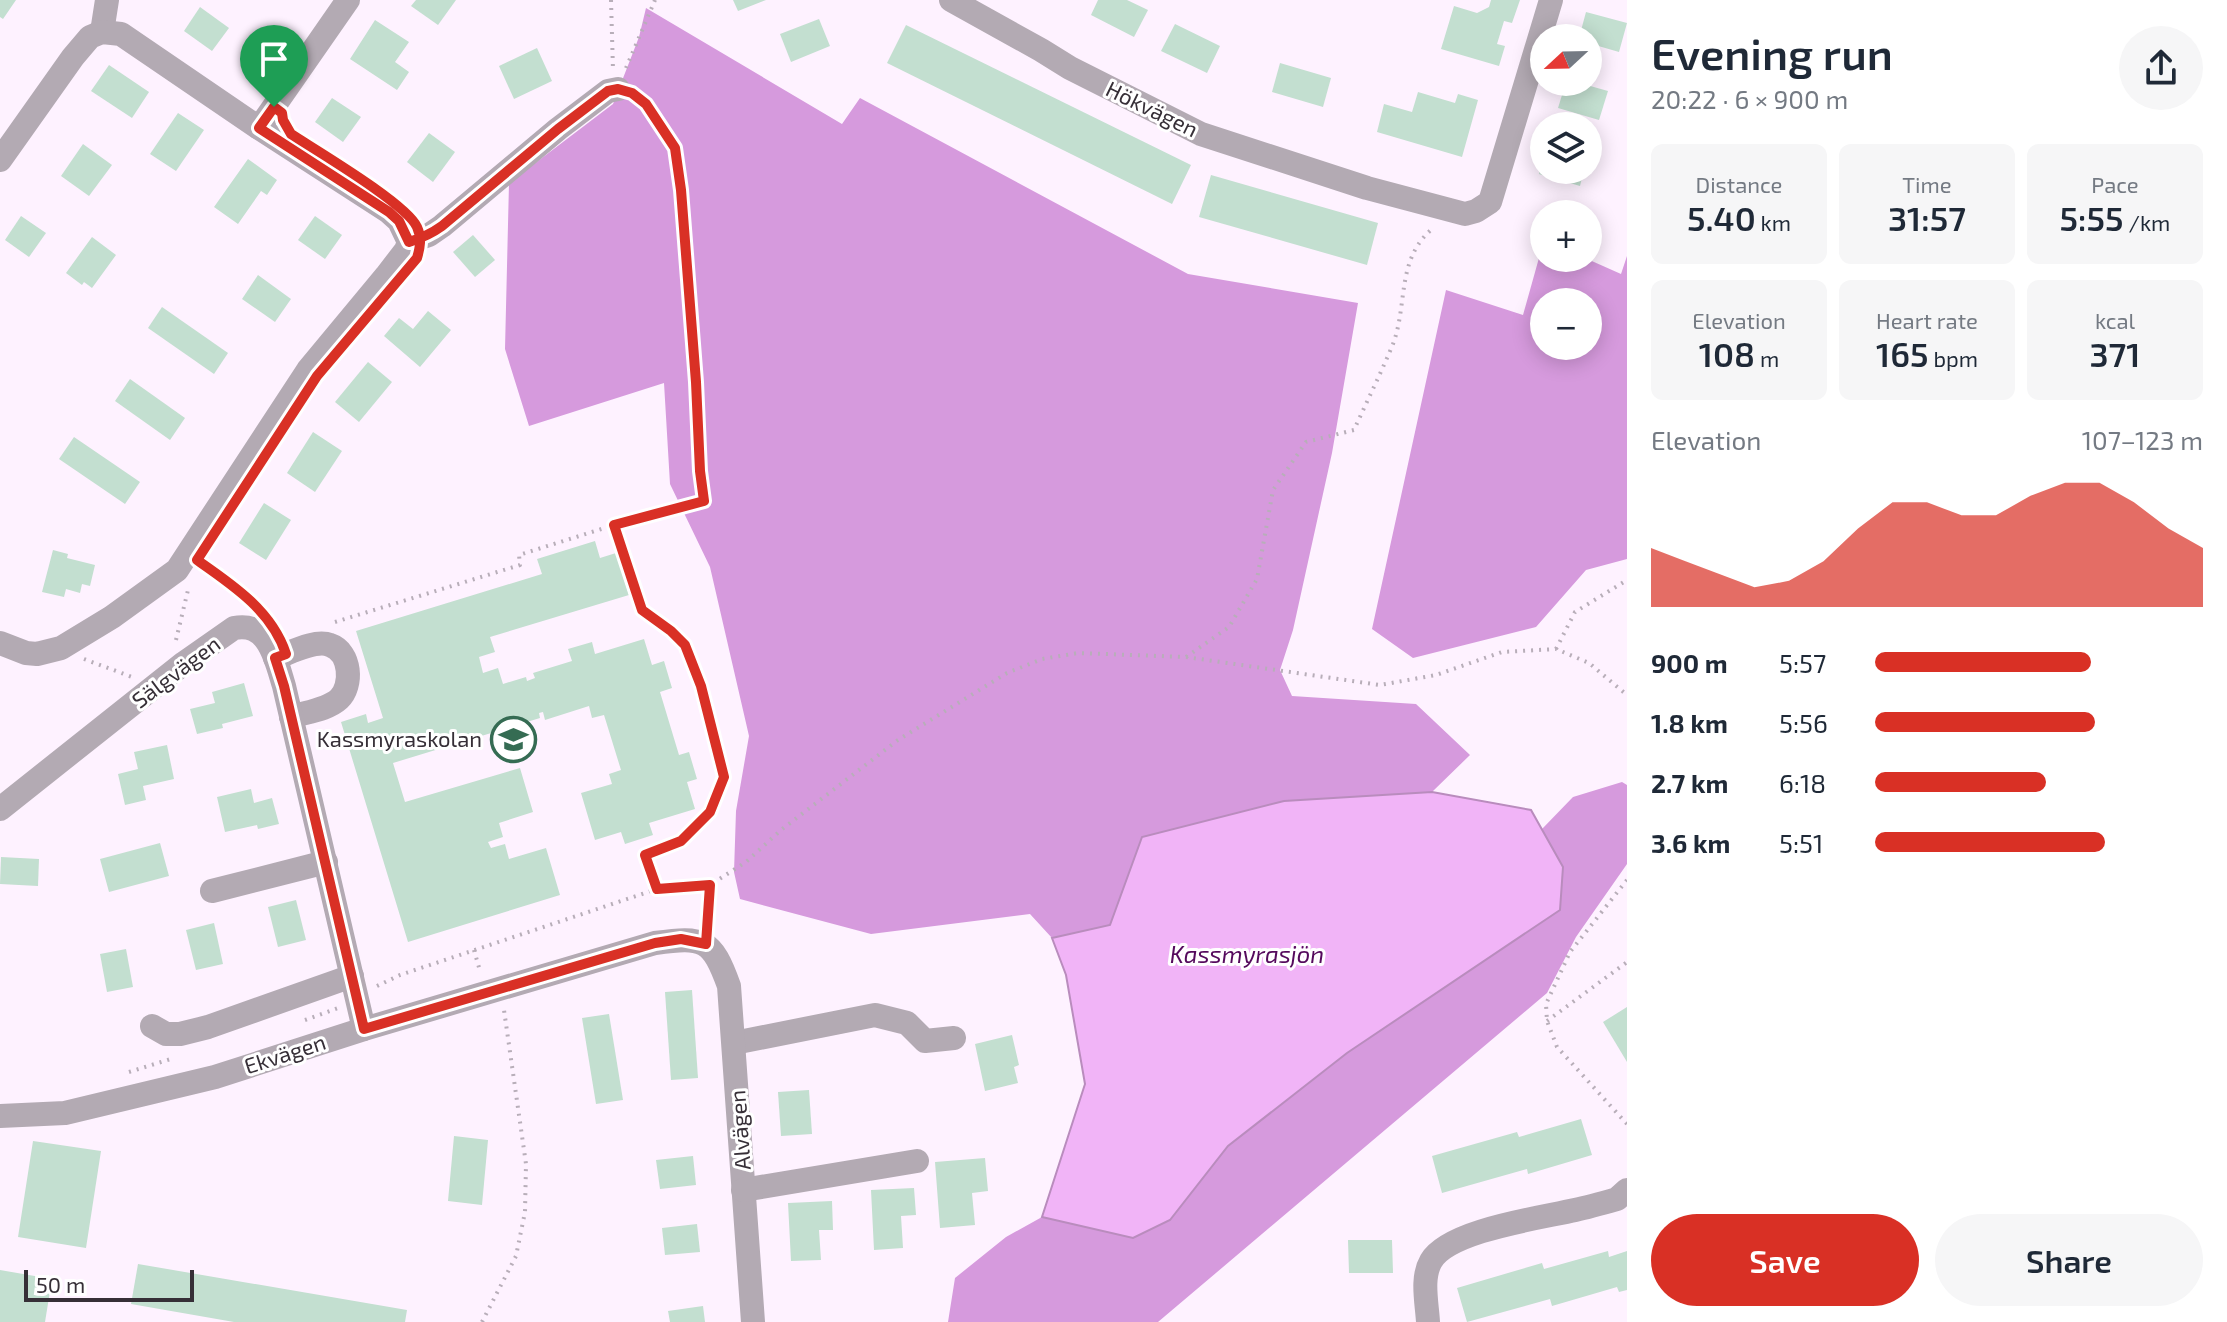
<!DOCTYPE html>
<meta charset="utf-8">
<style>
:root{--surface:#fff;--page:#f6f6f7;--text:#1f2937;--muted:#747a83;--accent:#d93025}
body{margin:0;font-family:"Exo 2",sans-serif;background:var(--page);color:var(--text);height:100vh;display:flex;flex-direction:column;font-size:30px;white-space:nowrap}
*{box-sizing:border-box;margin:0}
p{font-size:26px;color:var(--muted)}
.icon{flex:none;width:44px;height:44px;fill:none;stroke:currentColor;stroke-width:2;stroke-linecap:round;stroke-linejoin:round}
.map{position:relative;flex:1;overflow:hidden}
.drawer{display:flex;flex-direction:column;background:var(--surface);width:600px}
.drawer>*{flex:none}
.needle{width:52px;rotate:248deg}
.controls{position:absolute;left:1530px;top:24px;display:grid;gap:16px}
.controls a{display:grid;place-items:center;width:72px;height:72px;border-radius:50%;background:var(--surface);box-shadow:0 4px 20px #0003;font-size:40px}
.scale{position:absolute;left:24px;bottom:20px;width:170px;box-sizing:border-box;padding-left:8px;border:4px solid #362f37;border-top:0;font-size:22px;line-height:28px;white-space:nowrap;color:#362f37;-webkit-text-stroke:6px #fff;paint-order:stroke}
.pin{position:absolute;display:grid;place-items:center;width:68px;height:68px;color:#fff;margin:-82px -34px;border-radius:50% 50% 50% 0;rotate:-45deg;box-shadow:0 0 8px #0007}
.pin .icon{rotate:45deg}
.round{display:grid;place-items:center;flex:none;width:84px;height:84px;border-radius:42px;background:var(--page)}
.overview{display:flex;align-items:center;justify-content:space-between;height:136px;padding:0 24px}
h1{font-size:44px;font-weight:600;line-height:60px}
.stats{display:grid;grid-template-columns:repeat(3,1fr);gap:12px;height:136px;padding:8px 24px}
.stats div{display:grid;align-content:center;border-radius:12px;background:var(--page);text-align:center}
.stats b{font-size:34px;font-weight:600}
.stats small{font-size:22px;font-weight:400}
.stats p{font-size:22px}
.chart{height:224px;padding:16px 24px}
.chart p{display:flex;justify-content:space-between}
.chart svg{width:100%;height:144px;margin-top:8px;fill:var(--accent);opacity:.7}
.action{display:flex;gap:16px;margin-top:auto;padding:16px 24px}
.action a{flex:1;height:92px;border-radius:48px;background:var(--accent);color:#fff;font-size:32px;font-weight:600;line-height:92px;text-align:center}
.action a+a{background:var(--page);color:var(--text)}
ul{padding:0 24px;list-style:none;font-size:26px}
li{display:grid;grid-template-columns:128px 96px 1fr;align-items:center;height:60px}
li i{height:20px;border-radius:10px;background:var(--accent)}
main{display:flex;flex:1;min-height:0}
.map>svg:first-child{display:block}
.forest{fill:#d69add;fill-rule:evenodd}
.water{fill:#f1b4f7;stroke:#b98cbd;stroke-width:2}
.building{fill:#c3dfd0}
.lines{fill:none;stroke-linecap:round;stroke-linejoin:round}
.path{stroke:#b8aeb9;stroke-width:4;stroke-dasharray:2 6;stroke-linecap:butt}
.minor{stroke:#b3aab3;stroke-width:24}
.route-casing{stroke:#fff;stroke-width:16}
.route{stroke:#d93025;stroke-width:10}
.labels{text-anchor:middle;stroke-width:6;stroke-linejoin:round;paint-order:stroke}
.street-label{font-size:22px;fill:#362f37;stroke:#fff}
.poi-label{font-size:22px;fill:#362f37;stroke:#fff;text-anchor:end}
.water-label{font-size:24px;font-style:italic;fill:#550a5d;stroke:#fff}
</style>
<main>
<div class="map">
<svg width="1627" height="1322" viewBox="0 0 1627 1322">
<rect width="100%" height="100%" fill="#fef2ff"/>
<g class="forest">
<path d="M646,8L842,124L860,98L1188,274L1358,303L1332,453L1293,630L1280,670L1292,696L1416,704L1470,755L1432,792L1284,801L1142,837L1110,925L1052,938L1030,914L871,934L740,899L734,872L736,811L749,736L710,567L670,484L664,383L529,426L505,349L509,183L613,104L639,37Z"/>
<path d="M1544,240V258H1585L1621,274L1627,256V559L1586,570L1536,627L1413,658L1372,629L1446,290L1523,315ZM1544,302H1588V346H1544Z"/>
<path d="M1622,782L1627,785V864L1576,937L1547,993L1158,1322H948L955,1278L1006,1237L1042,1217L1133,1238L1170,1220L1228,1146L1347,1053L1563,867L1542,829L1573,797Z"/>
</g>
<path class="water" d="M1432,792L1531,810L1563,867L1560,910L1347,1053L1228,1146L1170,1220L1133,1238L1042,1217L1085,1084L1066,975L1052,938L1110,925L1142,837L1284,801Z"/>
<g class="building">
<path d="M0,0H16L3,19L0,17Z"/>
<path d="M416,0H456L438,25L411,6Z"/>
<path d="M733,0H766L738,11Z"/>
<path d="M1098,0H1127L1148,10L1134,37L1091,15Z"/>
<path d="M1491,0H1520L1512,23L1504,21L1497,44L1505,46L1499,66L1441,49L1454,6L1477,13L1489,7Z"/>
<path d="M200,7L229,28L212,51L184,31Z"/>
<path d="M1586,12L1627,23L1619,52L1588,43V38H1579Z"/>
<path d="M819,19L830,46L791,62L780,34Z"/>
<path d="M375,20L409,42L395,62L409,72L397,90L350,59Z"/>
<path d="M1175,24L1220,46L1207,73L1161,51Z"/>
<path d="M906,25L1191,165L1172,204L887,63Z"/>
<path d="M537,48L552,81L514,99L499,66Z"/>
<path d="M1280,63L1331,78L1323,107L1272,92Z"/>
<path d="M109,65L149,92L132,118L91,91Z"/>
<path d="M1566,82H1576L1608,91L1599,120L1558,108Z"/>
<path d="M1418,92L1455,103L1458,94L1478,100L1462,157L1377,132L1384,104L1412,112Z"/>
<path d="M332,98L361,117L343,142L315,122Z"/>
<path d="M178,113L204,130L176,171L150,154Z"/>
<path d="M429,133L455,152L433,182L407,162Z"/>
<path d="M83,144L112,165L89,196L61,176Z"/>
<path d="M1543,158L1544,170H1584L1580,186L1539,174Z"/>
<path d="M248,159L277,180L267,195L261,191L238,224L214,207Z"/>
<path d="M1211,175L1378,223L1367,265L1199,217Z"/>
<path d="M21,216L46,233L29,257L5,240Z"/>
<path d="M315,216L342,235L325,259L298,240Z"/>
<path d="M473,235L495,260L475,277L453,252Z"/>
<path d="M92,237L116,255L92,288L84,282L82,285L66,273Z"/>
<path d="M258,275L291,299L275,322L242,299Z"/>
<path d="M162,307L228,353L214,374L148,328Z"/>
<path d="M428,311L451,330L420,367L384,336L399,318L413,329Z"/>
<path d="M368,362L392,382L359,422L335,402Z"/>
<path d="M130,379L185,418L170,440L115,401Z"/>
<path d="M313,432L342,451L315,492L287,473Z"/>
<path d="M74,437L140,482L125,504L59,459Z"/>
<path d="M264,503L291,520L266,560L239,543Z"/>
<path d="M595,541L600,558L616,553L629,595L490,637L495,652L479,657L483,673L498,668L503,684L526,677L527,681L535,678L533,673L572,661L568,649L592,642L595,654L644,639L652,665L664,661L672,688L660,692L679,755L689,752L697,779L687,782L695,809L649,823L653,835L625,844L621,832L595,840L581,793L612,784L609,774L621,770L604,715L592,718L589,706L545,720L543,712L539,713L540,718L393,763L405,802L520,768L533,812L499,823L503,837L488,842L491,848L505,844L509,859L546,848L560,895L408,942L341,722L366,714L368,723L383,718L356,631L542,574L537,559Z"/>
<path d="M53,550L68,554L67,558L95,565L90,586L82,584L80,593L66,589L64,597L42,592Z"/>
<path d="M244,683L253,716L222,724L223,728L197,734L190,709L215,703L212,692Z"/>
<path d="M167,745L174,779L143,786L146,800L125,805L118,774L138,769L134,752Z"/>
<path d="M251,789L254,803L272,798L279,824L258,829L257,825L225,832L217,797Z"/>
<path d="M160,843L169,876L109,892L100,859Z"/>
<path d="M1,857L39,859L38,886L0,884Z"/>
<path d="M296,900L306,940L278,947L268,907Z"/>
<path d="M214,923L223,964L196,970L186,930Z"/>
<path d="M126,949L133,987L107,992L100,954Z"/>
<path d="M692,990L698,1078L671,1080L665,992Z"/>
<path d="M1627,1007V1062L1603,1022Z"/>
<path d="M609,1014L623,1100L596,1104L582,1018Z"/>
<path d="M1012,1035L1019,1065L1014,1067L1018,1083L985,1091L975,1044Z"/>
<path d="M809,1090L812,1134L781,1136L778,1092Z"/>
<path d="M1581,1119L1592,1155L1528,1174L1527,1169L1442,1193L1432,1156L1517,1132L1519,1137Z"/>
<path d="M454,1136L488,1140L482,1205L448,1201Z"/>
<path d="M33,1141L101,1151L86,1248L18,1237Z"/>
<path d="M693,1156L696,1185L660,1189L656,1160Z"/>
<path d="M985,1158L988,1191L972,1193L975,1225L940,1228L935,1162Z"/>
<path d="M914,1188L916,1215L901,1216L903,1248L874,1250L871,1190Z"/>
<path d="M832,1201L833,1230H819L821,1260L791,1261L788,1203Z"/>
<path d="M697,1224L700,1252L665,1255L662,1228Z"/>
<path d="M1348,1240H1392L1393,1273H1349Z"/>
<path d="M1608,1251L1609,1257L1627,1251V1290L1619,1292L1617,1287L1552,1306L1550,1299L1467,1322L1457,1288L1542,1263L1544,1269Z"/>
<path d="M138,1264L407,1310L405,1322H234L131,1304Z"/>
<path d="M0,1270L52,1279L45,1322H0Z"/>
<path d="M703,1306L705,1322H670L668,1311Z"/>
</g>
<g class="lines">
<g class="path">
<path d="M611,0L613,70"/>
<path d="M626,68L655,0"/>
<path d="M614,525L642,610L671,631L685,645L701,686L724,777L710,812L681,841L645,855L657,889"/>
<path d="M206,566L241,591L255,606"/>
<path d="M335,622L520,565L519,555L614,525L704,501L700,471L696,382L675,148L646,104L636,97"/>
<path d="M176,640L188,590"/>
<path d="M1556,649L1575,612L1627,580"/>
<path d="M1186,657L1229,627L1257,579L1273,490L1306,442L1354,430C1367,401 1381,373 1393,344C1408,304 1396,260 1432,229"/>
<path d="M84,659L132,677"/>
<path d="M1627,880L1570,952L1546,1004L1547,1021L1557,1047L1627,1124"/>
<path d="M707,921L710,885L746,862L781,830L898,740L1007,673L1042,659L1078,653L1186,657L1380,685L1436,675L1502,652L1556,649L1589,663L1627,695"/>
<path d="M474,950L480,971"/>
<path d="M377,986L400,975L663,887L710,885"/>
<path d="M305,1020L338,1008"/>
<path d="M1547,1021L1627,962"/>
<path d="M129,1072L174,1058"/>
<path d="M482,1322L516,1256L525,1212L526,1164L504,1010"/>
</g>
<g class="minor">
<path d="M951,0L1041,50L1070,68L1201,134L1367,188L1465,214L1476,211L1490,202L1551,0"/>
<path d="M102,32L107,0"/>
<path d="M259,128L348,0"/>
<path d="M0,160L73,57L90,37L102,32L121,34L259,128L389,212L399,221L409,242"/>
<path d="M0,643L26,653L37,654L61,648L112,617L177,570L308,370L386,276L406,250L409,242L429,235L442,226L558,129L608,91L618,89"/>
<path d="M275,658C290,653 315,639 330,645C351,652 353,686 339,699C327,710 306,712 291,717"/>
<path d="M0,809L184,663L234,628C269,621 276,660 284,686L364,1029"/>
<path d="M212,891L326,862"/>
<path d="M152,1026L166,1034H180L208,1027L352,976"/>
<path d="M734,1043L875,1015L907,1023L925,1041L954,1038"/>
<path d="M0,1116L65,1113L215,1077L364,1029L655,943C704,936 712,939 729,986L753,1322"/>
<path d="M743,1190L917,1161"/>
<path d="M1428,1322C1427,1303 1421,1278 1431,1261C1449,1230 1541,1218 1575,1210C1589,1207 1603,1203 1617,1199L1627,1190"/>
</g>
</g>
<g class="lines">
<defs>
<path id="route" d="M274,107L282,113L283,120L291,134C317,151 407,204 417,227C422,238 420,248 417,258L317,376L197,560C233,585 272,611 286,654L275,658L284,686L364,1029L655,943L681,939L706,944L710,885L657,889L645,855L681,841L710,812L724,777L701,686L685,645L671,631L642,610L614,525L704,501L700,471L696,382L681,190L675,148L646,104L632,93L618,89L608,91L558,129L442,226C431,234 422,238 409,242L399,221L389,212L259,128L274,107"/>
</defs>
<use href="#route" class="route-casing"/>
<use href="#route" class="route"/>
</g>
<defs>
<symbol id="school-ring" viewBox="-11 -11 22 22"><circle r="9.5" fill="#fff" stroke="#356c53" stroke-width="1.5"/><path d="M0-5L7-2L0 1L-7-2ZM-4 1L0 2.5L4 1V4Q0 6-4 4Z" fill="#356c53"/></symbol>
</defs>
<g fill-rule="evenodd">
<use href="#school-ring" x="488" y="714" width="51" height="51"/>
</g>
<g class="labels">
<g class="street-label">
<text transform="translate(1152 109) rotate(26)" y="8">Hökvägen</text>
<text transform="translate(176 672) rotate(-37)" y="8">Sälgvägen</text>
<text transform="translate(285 1054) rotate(-18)" y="8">Ekvägen</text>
<text transform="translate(740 1130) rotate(-94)" y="8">Alvägen</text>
</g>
<g class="poi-label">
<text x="482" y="747">Kassmyraskolan</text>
</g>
<g class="water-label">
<text x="1247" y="963">Kassmyrasjön</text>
</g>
</g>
</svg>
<div class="controls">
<a><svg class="needle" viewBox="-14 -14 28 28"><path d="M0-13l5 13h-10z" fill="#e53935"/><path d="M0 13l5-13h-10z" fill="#747a83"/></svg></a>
<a><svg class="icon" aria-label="layers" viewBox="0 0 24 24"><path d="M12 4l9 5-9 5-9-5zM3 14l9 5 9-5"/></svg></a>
<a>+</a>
<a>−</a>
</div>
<div class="scale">50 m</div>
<div class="pin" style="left:274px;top:107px;background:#1e9e55"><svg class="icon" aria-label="arrive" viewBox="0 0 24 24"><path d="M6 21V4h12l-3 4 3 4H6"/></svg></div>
</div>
<section class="drawer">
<div class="overview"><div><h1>Evening run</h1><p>20:22 · 6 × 900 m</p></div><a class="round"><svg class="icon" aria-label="share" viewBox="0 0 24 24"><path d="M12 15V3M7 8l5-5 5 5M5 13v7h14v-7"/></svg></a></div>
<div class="stats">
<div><p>Distance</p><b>5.40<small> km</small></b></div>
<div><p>Time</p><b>31:57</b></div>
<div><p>Pace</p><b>5:55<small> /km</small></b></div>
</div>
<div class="stats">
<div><p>Elevation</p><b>108<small> m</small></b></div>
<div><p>Heart rate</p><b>165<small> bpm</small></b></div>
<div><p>kcal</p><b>371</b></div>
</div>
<div class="chart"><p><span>Elevation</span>107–123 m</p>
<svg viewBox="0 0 160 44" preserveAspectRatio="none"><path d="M0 44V26L10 30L20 34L30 38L40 36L50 30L60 20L70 12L80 12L90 16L100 16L110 10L120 6L130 6L140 12L150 20L160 26V44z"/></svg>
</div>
<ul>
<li><b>900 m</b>5:57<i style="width:66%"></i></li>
<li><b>1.8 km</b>5:56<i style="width:67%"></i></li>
<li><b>2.7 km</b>6:18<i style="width:52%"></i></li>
<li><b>3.6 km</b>5:51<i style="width:70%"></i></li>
</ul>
<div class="action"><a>Save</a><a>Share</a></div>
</section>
</main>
